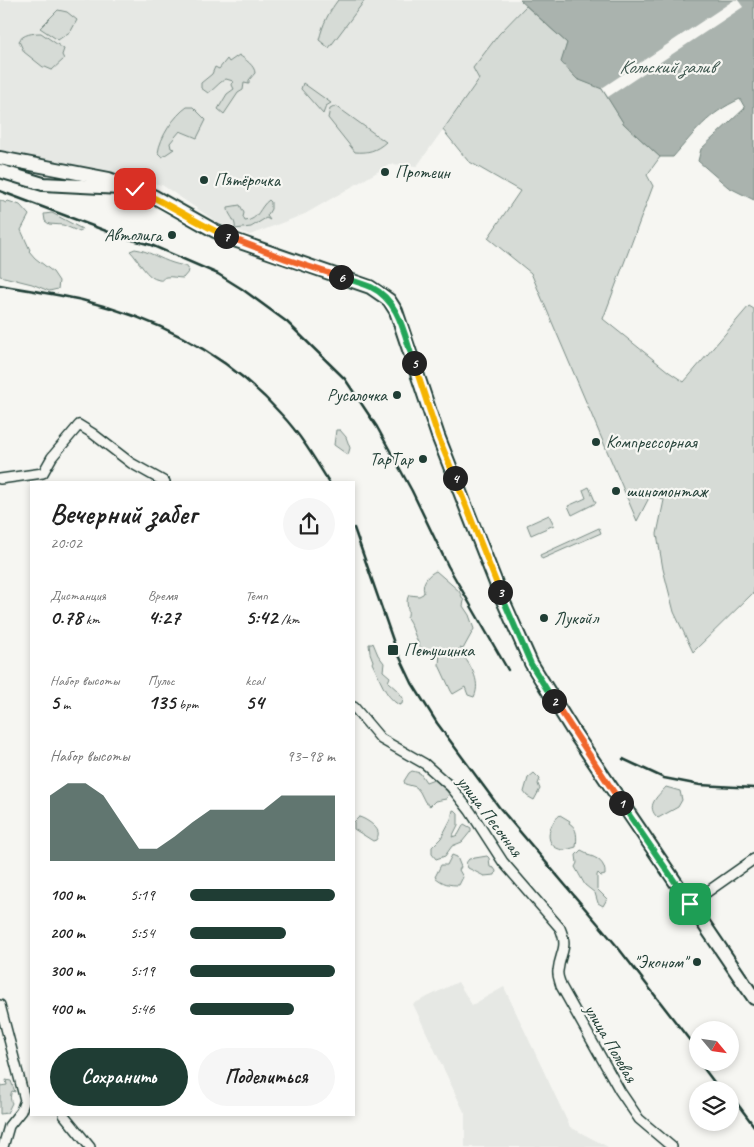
<!DOCTYPE html>
<html lang="ru">
<meta charset="utf-8">
<style>
:root{--surface:#fff;--page:#f6f6f6;--text:#222;--muted:#767676;--accent:#1f3d34}
body{margin:0;font-family:Caveat,sans-serif;background:var(--page);color:var(--text);height:100vh;display:flex;flex-direction:column;font-size:19px;white-space:nowrap}
*{box-sizing:border-box;margin:0}
p{font-size:16px;color:var(--muted)}
.icon{flex:none;width:28px;height:28px;fill:none;stroke:currentColor;stroke-width:2;stroke-linecap:round;stroke-linejoin:round}
.map{position:relative;flex:1;overflow:hidden}
.side{position:absolute;left:30px;top:481px;width:325px;height:635px;display:flex;flex-direction:column;background:var(--surface);border-radius:0px;box-shadow:0 2px 8px #0003}
.side>*{flex:none}
.needle{width:32px;rotate:119deg}
.tools{position:absolute;left:689px;top:1021px;display:grid;gap:10px}
.tools a{display:grid;place-items:center;width:50px;height:50px;border-radius:50%;background:var(--surface);box-shadow:0 2px 8px #0003;font-size:25px}
.pin{position:absolute;display:grid;place-items:center;width:42px;height:42px;color:#fff;margin:-21px;border-radius:10px;box-shadow:0 2px 8px #0006}
.km{position:absolute;width:25px;height:25px;margin:-12px;border-radius:50%;background:#222;color:#fff;font-size:14px;line-height:25px;text-align:center}
.round{display:grid;place-items:center;flex:none;width:52px;height:52px;border-radius:26px;background:var(--page)}
.overview{display:flex;align-items:center;justify-content:space-between;height:85px;padding:0 20px}
h1{font-size:28px;font-weight:700;line-height:38px}
.stats{display:grid;grid-template-columns:repeat(3,1fr);gap:8px;height:85px;padding:5px 20px}
.stats div{display:grid;align-content:center}
.stats b{font-size:21px;font-weight:700}
.stats small{font-size:14px;font-weight:400}
.stats p{font-size:14px}
.chart{height:140px;padding:10px 20px}
.chart p{display:flex;justify-content:space-between}
.chart svg{width:100%;height:90px;margin-top:5px;fill:var(--accent);opacity:.7}
.action{display:flex;gap:10px;margin-top:auto;padding:10px 20px}
.action a{flex:1;height:58px;border-radius:30px;background:var(--accent);color:#fff;font-size:20px;font-weight:700;line-height:58px;text-align:center}
.action a+a{background:var(--page);color:var(--text)}
ul{padding:0 20px;list-style:none;font-size:16px}
li{display:grid;grid-template-columns:80px 60px 1fr;align-items:center;height:38px}
li i{height:12px;border-radius:6px;background:var(--accent)}
.map>svg:first-child{display:block}
.built{fill:#e6e8e4}
.green{fill:#d6dbd6;stroke:#7a8c85}
.water{fill:#aab3ae;stroke:#72847d}
.pier{fill:#f6f6f2}
.lines{fill:none;stroke-linecap:round;stroke-linejoin:round}
.minor-casing{stroke:#1f3d34;stroke-width:12}
.secondary-casing{stroke:#1f3d34;stroke-width:16}
.minor{stroke:#f6f6f2;stroke-width:9}
.secondary{stroke:#f6f6f2;stroke-width:12}
.rail{stroke:#1f3d34;stroke-width:2.5}
.split-1-casing{stroke:#fff;stroke-width:10}
.split-2-casing{stroke:#fff;stroke-width:10}
.split-3-casing{stroke:#fff;stroke-width:10}
.split-4-casing{stroke:#fff;stroke-width:10}
.split-5-casing{stroke:#fff;stroke-width:10}
.split-6-casing{stroke:#fff;stroke-width:10}
.split-7-casing{stroke:#fff;stroke-width:10}
.split-8-casing{stroke:#fff;stroke-width:10}
.split-1{stroke:#22a559;stroke-width:6}
.split-2{stroke:#f0652b;stroke-width:6}
.split-3{stroke:#22a559;stroke-width:6}
.split-4{stroke:#f5b400;stroke-width:6}
.split-5{stroke:#f5b400;stroke-width:6}
.split-6{stroke:#22a559;stroke-width:6}
.split-7{stroke:#f0652b;stroke-width:6}
.split-8{stroke:#f5b400;stroke-width:6}
.poi-dot{fill:#1f3d34;stroke:#f6f6f2;stroke-width:2}
.labels{text-anchor:middle;stroke-width:4.5;stroke-linejoin:round;paint-order:stroke}
.poi-label{font-size:18px;fill:#1f3d34;stroke:#f6f6f2;text-anchor:start}
.street-label{font-size:18px;fill:#1f3d34;stroke:#f6f6f2}
.water-label{font-size:19px;font-style:italic;fill:#425a52;stroke:#f6f6f2}
</style>
<div class="map">
<svg width="754" height="1147" viewBox="0 0 754 1147">
<rect width="100%" height="100%" fill="#f6f6f2"/>
<filter id="ink" filterUnits="userSpaceOnUse"><feTurbulence type="fractalNoise" baseFrequency=".02" numOctaves="2"/><feDisplacementMap in="SourceGraphic" scale="10" xChannelSelector="R" yChannelSelector="G"/><feConvolveMatrix kernelMatrix="1 2 1 2 8 2 1 2 1" color-interpolation-filters="sRGB"/></filter>
<g filter="url(#ink)">
<g class="built">
<path d="M0,0H520L526,6L499,34L479,79L417,166L391,164L305,214L250,235L220,224L162,185L0,151Z"/>
<path d="M458,982L472,1005L504,987L570,1127L608,1147H465V1114L413,1004Z"/>
</g>
<g class="green">
<path d="M338,0H365L329,48L319,40C323,24 328,13 338,0Z"/>
<path d="M526,6L567,43L562,62L577,79L602,88L624,124L660,157L647,175L653,186L603,319L669,372L684,382L749,306L754,309V592L693,652L674,612L663,569L657,534L664,500L651,494L637,521L531,273L488,238L520,191L468,161L443,130L479,79L473,68L499,34Z"/>
<path d="M58,10L67,12L77,20L71,31L58,40L40,28Z"/>
<path d="M41,33L64,49L62,55L64,59L52,70L45,67H43L24,52L19,41C23,34 33,33 41,33Z"/>
<path d="M239,55C245,59 255,66 255,73L249,80V84L244,83L243,90L238,93L224,114L218,109L227,94L234,89L232,85L233,81L226,79C218,83 216,88 208,93L201,88V83L212,74L215,67L219,69L227,59L229,62Z"/>
<path d="M303,83L331,103L326,106L323,114L301,89Z"/>
<path d="M336,106L386,142C376,151 368,153 355,152L328,118L330,109Z"/>
<path d="M187,107H193L206,120L197,138L180,131L170,143L171,148L174,149L162,157L158,153C160,137 174,116 187,107Z"/>
<path d="M0,200L6,203L8,201L20,205L29,215L21,230L30,250L29,251L35,258L53,272L59,281L58,289L49,291L32,284L0,276Z"/>
<path d="M269,200L271,202V209L267,216L270,220L266,218L251,227L235,229C237,220 227,215 228,207L240,205L244,213L243,217L245,221C259,220 259,207 269,200Z"/>
<path d="M52,213L82,229L80,232L63,225L49,224L45,221L44,214Z"/>
<path d="M135,249C149,251 160,259 173,263C179,265 183,265 188,268L189,271L183,278C178,278 171,276 166,277C161,278 164,281 159,280C146,278 139,260 130,251Z"/>
<path d="M336,430H340L346,437L350,448L348,455L334,445Z"/>
<path d="M589,487L596,503L572,515L568,506L586,498L583,490Z"/>
<path d="M549,515L554,525L531,535L527,525Z"/>
<path d="M599,528L601,533L542,559L540,555Z"/>
<path d="M436,571L459,591L464,601L463,606L469,615L474,629L463,649L460,648L459,651C469,662 482,681 474,697L468,695L465,687L453,694L451,691L439,665L440,653L438,652C419,665 415,627 407,618C411,611 404,603 409,595L419,596L423,594L424,592C421,582 429,574 436,571Z"/>
<path d="M373,643L378,655L384,663L383,671L390,677L388,682L398,691L403,698L402,704L399,705C384,696 380,678 372,663L373,661L370,653L369,644H372Z"/>
<path d="M412,771L420,773L426,782L434,779L442,785L449,794L446,799L435,801L430,806L425,802L420,792L416,787L405,784L404,781L409,773Z"/>
<path d="M534,773L540,779L538,784L540,789L534,800L527,796L524,792L528,778Z"/>
<path d="M666,787L680,791L682,800L678,807L658,818C645,806 657,797 666,787Z"/>
<path d="M453,810L456,811L458,813V825L452,837L458,835L464,824L471,828V831L462,842L452,846L445,856L436,859L432,854V847L441,838L451,819Z"/>
<path d="M560,815L570,821L569,823C578,828 577,838 576,847C572,848 567,850 563,850C543,847 547,825 560,815Z"/>
<path d="M359,817C364,818 377,826 378,832C379,835 377,838 376,840L373,841L354,829V822Z"/>
<path d="M581,850L587,853V855C597,857 606,863 605,875L601,876L598,873L597,875V889L607,899L603,906L598,903L595,893L585,885L575,867L577,863L576,855Z"/>
<path d="M452,855L457,857L461,867L459,870L463,877L459,885C449,885 443,884 435,877L441,865H447Z"/>
<path d="M487,856L489,858L490,867L494,868L496,871L495,875L484,876L468,868L466,863L469,859Z"/>
<path d="M6,1080L11,1081L15,1092L12,1091C10,1095 10,1100 12,1103L7,1113L0,1114V1086L7,1085Z"/>
</g>
<path class="water" d="M520,0H754V200L728,187L698,161L701,149L745,108L740,99C707,114 696,131 673,157H660L624,124L602,89L577,79L561,62L567,43Z"/>
<path class="pier" d="M734,0H738L743,7L608,97L602,88Z"/>
<g class="lines">
<defs>
<g id="minor">
<path d="M0,479L43,473L52,457L79,425L92,433L131,463L165,482"/>
<path d="M354,707L381,739L425,764L451,787L470,811L503,862L560,928C569,949 560,951 558,971C557,976 560,981 561,986L620,1091L639,1119L672,1147"/>
<path d="M690,904L754,859"/>
<path d="M0,1005L25,1100L21,1111L9,1126L3,1147"/>
<path d="M64,1115L90,1147"/>
</g>
<g id="secondary">
<path d="M0,158L109,179L153,196L215,231L237,241L370,287L389,300L396,311L438,436L501,596L531,663L573,731L754,998"/>
<path d="M0,171L43,184L120,188"/>
</g>
</defs>
<use href="#minor" class="minor-casing"/>
<use href="#secondary" class="secondary-casing"/>
<use href="#minor" class="minor"/>
<use href="#secondary" class="secondary"/>
<g class="rail">
<path d="M0,191L122,237L151,245L218,274L242,289L287,322L345,379L377,427L412,491L448,566L508,670"/>
<path d="M0,285C27,290 55,294 82,300C158,319 229,355 281,414C300,434 315,459 329,482"/>
<path d="M354,528L396,649L412,683L437,723L499,807L616,945L698,1051"/>
<path d="M623,759L664,778L700,785L754,788"/>
<path d="M699,1062L720,1090"/>
<path d="M730,1094L754,1126"/>
</g>
</g>
</g>
<g class="lines" filter="url(#ink)">
<defs>
<path id="split-1" d="M621,803L690,904"/>
<path id="split-2" d="M554,701L621,803"/>
<path id="split-3" d="M500,592L531,664L554,701"/>
<path id="split-4" d="M455,478L500,592"/>
<path id="split-5" d="M414,363L438,436L455,478"/>
<path id="split-6" d="M341,277C351,280 361,283 371,287C400,301 404,335 414,363"/>
<path id="split-7" d="M226,236L286,259L341,277"/>
<path id="split-8" d="M135,189C167,202 194,222 226,236"/>
</defs>
<use href="#split-1" class="split-1-casing"/>
<use href="#split-2" class="split-2-casing"/>
<use href="#split-3" class="split-3-casing"/>
<use href="#split-4" class="split-4-casing"/>
<use href="#split-5" class="split-5-casing"/>
<use href="#split-6" class="split-6-casing"/>
<use href="#split-7" class="split-7-casing"/>
<use href="#split-8" class="split-8-casing"/>
<use href="#split-1" class="split-1"/>
<use href="#split-2" class="split-2"/>
<use href="#split-3" class="split-3"/>
<use href="#split-4" class="split-4"/>
<use href="#split-5" class="split-5"/>
<use href="#split-6" class="split-6"/>
<use href="#split-7" class="split-7"/>
<use href="#split-8" class="split-8"/>
</g>
<g class="poi-dot">
<circle cx="385" cy="172" r="5"/>
<circle cx="204" cy="180" r="5"/>
<circle cx="172" cy="235" r="5"/>
<circle cx="397" cy="395" r="5"/>
<circle cx="596" cy="442" r="5"/>
<circle cx="423" cy="459" r="5"/>
<circle cx="616" cy="491" r="5"/>
<circle cx="544" cy="618" r="5"/>
<rect x="387" y="644" width="12" height="12" rx="2.5"/>
<circle cx="697" cy="962" r="5"/>
</g>
<g class="labels">
<g class="poi-label">
<text x="395" y="178">Протеин</text>
<text x="214" y="186">Пятёрочка</text>
<text x="162" y="241" text-anchor="end">Автолига</text>
<text x="387" y="401" text-anchor="end">Русалочка</text>
<text x="606" y="448">Компрессорная</text>
<text x="413" y="465" text-anchor="end">ТарТар</text>
<text x="626" y="497">шиномонтаж</text>
<text x="554" y="624">Лукойл</text>
<text x="404" y="656">Петушинка</text>
<text x="687" y="968" text-anchor="end">"Эконом"</text>
</g>
<g class="street-label">
<text transform="translate(490 816) rotate(53)" y="6">улица Песочная</text>
<text transform="translate(611 1043) rotate(60)" y="6">улица Полевая</text>
</g>
<g class="water-label">
<text x="667" y="73">Кольский залив</text>
</g>
</g>
</svg>
<div class="tools">
<a><svg class="needle" viewBox="-14 -14 28 28"><path d="M0-13l5 13h-10z" fill="#e53935"/><path d="M0 13l5-13h-10z" fill="#767676"/></svg></a>
<a><svg class="icon" aria-label="layers" viewBox="0 0 24 24"><path d="M12 4l9 5-9 5-9-5zM3 14l9 5 9-5"/></svg></a>
</div>
<div class="pin" style="left:690px;top:904px;background:#1e9e55"><svg class="icon" aria-label="arrive" viewBox="0 0 24 24"><path d="M6 21V4h12l-3 4 3 4H6"/></svg></div>
<div class="pin" style="left:135px;top:189px;background:#d93025"><svg class="icon" aria-label="check" viewBox="0 0 24 24"><path d="M5 12l5 5 9-10"/></svg></div>
<b class="km" style="left:621px;top:803px">1</b>
<b class="km" style="left:554px;top:701px">2</b>
<b class="km" style="left:500px;top:592px">3</b>
<b class="km" style="left:455px;top:478px">4</b>
<b class="km" style="left:414px;top:363px">5</b>
<b class="km" style="left:341px;top:277px">6</b>
<b class="km" style="left:226px;top:236px">7</b>
<section class="side">
<div class="overview"><div><h1>Вечерний забег</h1><p>20:02</p></div><a class="round"><svg class="icon" aria-label="share" viewBox="0 0 24 24"><path d="M12 15V3M7 8l5-5 5 5M5 13v7h14v-7"/></svg></a></div>
<div class="stats">
<div><p>Дистанция</p><b>0.78<small> km</small></b></div>
<div><p>Время</p><b>4:27</b></div>
<div><p>Темп</p><b>5:42<small> /km</small></b></div>
</div>
<div class="stats">
<div><p>Набор высоты</p><b>5<small> m</small></b></div>
<div><p>Пульс</p><b>135<small> bpm</small></b></div>
<div><p>kcal</p><b>54</b></div>
</div>
<div class="chart"><p><span>Набор высоты</span>93–98 m</p>
<svg viewBox="0 0 160 44" preserveAspectRatio="none"><path d="M0 44V12L10 6L20 6L30 12L40 25L50 38L60 38L70 32L80 25L90 19L100 19L110 19L120 19L130 12L140 12L150 12L160 12V44z"/></svg>
</div>
<ul>
<li><b>100 m</b>5:19<i style="width:100%"></i></li>
<li><b>200 m</b>5:54<i style="width:66%"></i></li>
<li><b>300 m</b>5:19<i style="width:100%"></i></li>
<li><b>400 m</b>5:46<i style="width:72%"></i></li>
</ul>
<div class="action"><a>Сохранить</a><a>Поделиться</a></div>
</section>
</div>
